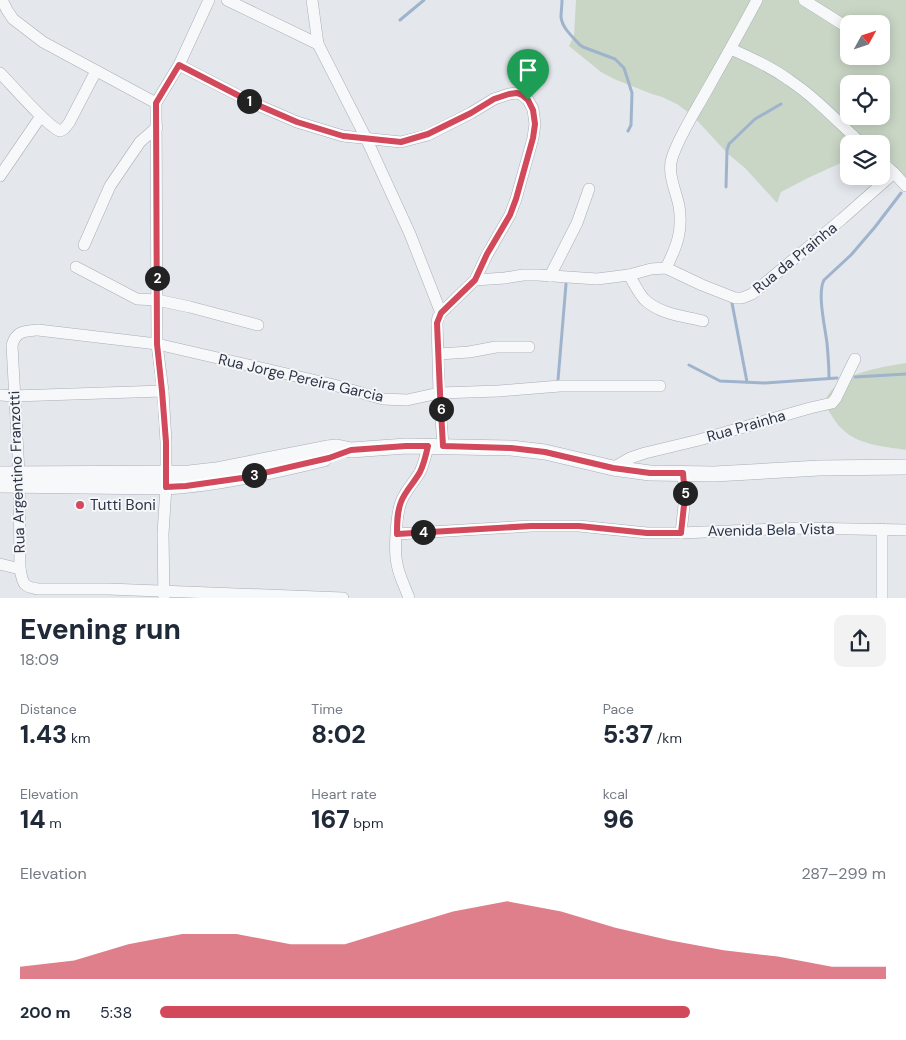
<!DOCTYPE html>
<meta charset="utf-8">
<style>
:root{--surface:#fff;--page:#f2f2f3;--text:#1f2937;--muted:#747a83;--accent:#d1495b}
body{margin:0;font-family:"DM Sans",sans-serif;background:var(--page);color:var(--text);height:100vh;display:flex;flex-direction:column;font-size:19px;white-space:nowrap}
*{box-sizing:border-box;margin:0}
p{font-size:16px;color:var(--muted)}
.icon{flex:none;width:28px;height:28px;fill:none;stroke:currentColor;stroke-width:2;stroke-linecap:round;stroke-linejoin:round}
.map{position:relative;height:598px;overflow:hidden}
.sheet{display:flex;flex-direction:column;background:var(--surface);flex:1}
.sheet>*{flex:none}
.needle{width:32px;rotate:50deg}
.controls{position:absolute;left:840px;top:15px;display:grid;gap:10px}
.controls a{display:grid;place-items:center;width:50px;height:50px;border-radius:10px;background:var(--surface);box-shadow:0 2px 12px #0003;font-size:25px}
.pin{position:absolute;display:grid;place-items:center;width:42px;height:42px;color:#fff;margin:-51px -21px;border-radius:50% 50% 50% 0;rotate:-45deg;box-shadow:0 0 5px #0007}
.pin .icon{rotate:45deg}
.km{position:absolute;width:25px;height:25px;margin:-12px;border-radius:50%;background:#222;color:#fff;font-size:14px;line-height:25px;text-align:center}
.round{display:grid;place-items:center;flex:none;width:52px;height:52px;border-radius:10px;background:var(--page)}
.headline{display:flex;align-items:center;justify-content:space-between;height:85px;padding:0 20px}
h1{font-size:28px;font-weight:800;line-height:38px}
.stats{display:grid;grid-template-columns:repeat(3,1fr);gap:8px;height:85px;padding:5px 20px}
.stats div{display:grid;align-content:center}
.stats b{font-size:25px;font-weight:800}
.stats small{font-size:14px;font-weight:400}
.stats p{font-size:14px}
.chart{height:140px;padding:10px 20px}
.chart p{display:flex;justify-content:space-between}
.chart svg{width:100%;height:90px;margin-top:5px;fill:var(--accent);opacity:.7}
ul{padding:0 20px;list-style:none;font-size:16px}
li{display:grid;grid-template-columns:80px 60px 1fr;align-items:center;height:38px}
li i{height:12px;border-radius:6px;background:var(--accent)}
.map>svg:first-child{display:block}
.green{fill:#c9d6c5;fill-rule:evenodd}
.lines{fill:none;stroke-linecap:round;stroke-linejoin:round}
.stream{stroke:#9fb4cc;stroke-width:3}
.minor-casing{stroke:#a9aeb7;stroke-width:12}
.tertiary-casing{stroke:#a9aeb7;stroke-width:16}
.minor{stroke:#f7f8fa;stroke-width:11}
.tertiary{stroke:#f7f8fa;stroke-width:15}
.route-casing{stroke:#fff;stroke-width:10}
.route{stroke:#d1495b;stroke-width:6}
.poi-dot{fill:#d1495b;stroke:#f4f6f9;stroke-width:2}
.labels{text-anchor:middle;stroke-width:4;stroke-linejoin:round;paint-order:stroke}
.street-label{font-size:15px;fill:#2b3445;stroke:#f4f6f9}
.poi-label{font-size:15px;fill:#2b3445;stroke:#f4f6f9;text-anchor:start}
</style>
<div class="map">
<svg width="906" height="598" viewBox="0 0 906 598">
<rect width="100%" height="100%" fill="#e4e7ec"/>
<g class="green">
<path d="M576,0H906V178L881,150V144H875L871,140L866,144H849V158L843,162L810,177L781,192L777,203L745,168L728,154L693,116L677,104L662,97L652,94L614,79L601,72L569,46L574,36ZM849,24H881V56H849ZM849,84H881V116H849Z"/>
<path d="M906,363V450C882,446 856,445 839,426C833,419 829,410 823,403C827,397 830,391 835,387C852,371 883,367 906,363Z"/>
</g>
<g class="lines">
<g class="stream">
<path d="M562,0C562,6 561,12 561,17C562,28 573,37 580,45L583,47L615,59L624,68L632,93L631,125L628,131"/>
<path d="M400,20L424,0"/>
<path d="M726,187L727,150L729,144L755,119L781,104"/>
<path d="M732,303L747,382"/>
<path d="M689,365L720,381L765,383L837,378"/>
<path d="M855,377L906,374"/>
<path d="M829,378C829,366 828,354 827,343C825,327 817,293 824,280L851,255L875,227L901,193"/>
<path d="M558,380L566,284"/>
</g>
<defs>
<g id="minor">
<path d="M2,0L7,10L13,19L43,42L156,103"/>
<path d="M227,0L318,44L366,138L410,234L441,313"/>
<path d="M312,0L318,44"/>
<path d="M804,0L842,24"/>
<path d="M731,49C751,58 771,67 789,80C816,98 838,122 862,144"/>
<path d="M179,65L253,103L297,122L343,136L401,142L428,135L471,113L494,99L509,94L517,93L522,95L528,100L533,109L535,124L533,138L516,199L510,215L487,255L475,280L441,313L438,317L437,323L439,393L443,446"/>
<path d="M0,73C12,85 48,127 60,131L64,129L69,123L96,71"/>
<path d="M881,161L894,173"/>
<path d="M0,176L41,116"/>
<path d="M84,245L110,186L140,142L157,127"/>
<path d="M76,267L137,299L157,300L190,307L258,325"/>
<path d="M666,268L702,285L735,298H742L752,294L842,219L894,173L906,186"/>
<path d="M629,275C634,283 638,292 644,299C659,314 683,316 703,321"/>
<path d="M550,276L577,223L589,189"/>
<path d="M475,280L505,278L523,275H538L597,279L629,275L651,269L666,268C677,246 683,231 679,206C676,191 667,173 672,158C680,134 695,112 707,90C724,60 741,30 757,0"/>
<path d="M439,354L469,352L496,347H529"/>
<path d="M0,395L14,396L163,391"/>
<path d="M613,468L630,458L645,453L699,440L810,408L832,403L836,398L855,359"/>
<path d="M882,529V598"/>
<path d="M681,533L685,496L683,473"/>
<path d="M397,534L531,526H579L647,533H681L799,528L906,530"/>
<path d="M0,564L20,569C23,584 23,587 38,589H108L343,598"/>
<path d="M20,569L19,474L12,345C16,331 24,331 38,330L157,344L330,384L383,399L407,400L439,393L499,391L560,386H660"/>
<path d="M164,598L163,534L166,487V442L163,391L157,344L156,103L179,65L209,0"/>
<path d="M409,598C405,587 399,576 397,564C394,550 396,516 401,502C405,491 414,482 420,472C424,464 426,455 428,446"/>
</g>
<g id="tertiary">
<path d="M0,474L189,473L216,470L327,448L337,447L351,450L406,446L511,448L545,452L613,468L650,473L714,474L819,468L906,467"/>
<path d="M0,485L166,487C220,484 271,471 324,459"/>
</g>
</defs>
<use href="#minor" class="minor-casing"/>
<use href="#tertiary" class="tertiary-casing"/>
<use href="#minor" class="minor"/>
<use href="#tertiary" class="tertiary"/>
</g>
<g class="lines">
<defs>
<path id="route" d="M179,65L253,103L297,122L343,136L401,142L428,134L471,113L494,99L509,94L517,93L522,95L528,100L533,110L535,124L533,138L516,199L510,215L487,254L475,280L441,313L437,323L440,393L443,446L511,448L545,452L613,468L650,473H683L685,496L681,533H647L579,526H531L397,534C397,523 397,512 401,502C405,491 414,483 420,472C424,464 426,455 428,446H406L351,450L329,458L242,478L186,486L166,487V442L162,391L157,344L156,103Z"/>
</defs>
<use href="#route" class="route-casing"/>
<use href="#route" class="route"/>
</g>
<circle class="poi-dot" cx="80" cy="505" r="5"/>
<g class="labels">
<g class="street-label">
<text transform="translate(795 258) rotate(-39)" y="5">Rua da Prainha</text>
<text transform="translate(301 378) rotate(13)" y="5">Rua Jorge Pereira Garcia</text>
<text transform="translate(746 426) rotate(-16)" y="5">Rua Prainha</text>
<text transform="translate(17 472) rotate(-92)" y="5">Rua Argentino Franzotti</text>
<text transform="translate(771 530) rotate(-1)" y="5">Avenida Bela Vista</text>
</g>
<g class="poi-label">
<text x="90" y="510">Tutti Boni</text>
</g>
</g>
</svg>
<div class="controls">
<a><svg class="needle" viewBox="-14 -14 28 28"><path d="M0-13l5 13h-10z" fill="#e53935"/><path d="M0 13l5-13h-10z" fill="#747a83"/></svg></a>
<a><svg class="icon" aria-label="locate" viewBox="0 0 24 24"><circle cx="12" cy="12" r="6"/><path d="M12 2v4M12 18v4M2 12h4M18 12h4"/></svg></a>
<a><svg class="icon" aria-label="layers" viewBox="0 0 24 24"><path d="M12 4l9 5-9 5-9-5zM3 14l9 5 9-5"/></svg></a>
</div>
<div class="pin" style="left:528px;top:100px;background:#1e9e55"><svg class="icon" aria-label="arrive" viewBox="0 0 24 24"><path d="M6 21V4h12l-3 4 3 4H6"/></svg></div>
<b class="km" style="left:249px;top:101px">1</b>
<b class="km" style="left:157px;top:278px">2</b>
<b class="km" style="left:254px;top:475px">3</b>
<b class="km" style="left:423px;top:532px">4</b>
<b class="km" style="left:685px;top:493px">5</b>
<b class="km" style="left:441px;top:409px">6</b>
</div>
<section class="sheet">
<div class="headline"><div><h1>Evening run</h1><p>18:09</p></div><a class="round"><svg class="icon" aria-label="share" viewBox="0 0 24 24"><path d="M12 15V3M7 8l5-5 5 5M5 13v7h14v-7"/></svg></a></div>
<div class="stats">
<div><p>Distance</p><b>1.43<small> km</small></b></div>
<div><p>Time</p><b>8:02</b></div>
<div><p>Pace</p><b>5:37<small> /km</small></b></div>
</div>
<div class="stats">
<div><p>Elevation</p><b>14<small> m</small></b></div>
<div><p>Heart rate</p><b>167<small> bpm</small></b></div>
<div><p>kcal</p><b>96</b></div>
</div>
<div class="chart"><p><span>Elevation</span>287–299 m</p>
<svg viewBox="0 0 160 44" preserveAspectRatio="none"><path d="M0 44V38L10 35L20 27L30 22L40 22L50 27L60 27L70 19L80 11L90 6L100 11L110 19L120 25L130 30L140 33L150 38L160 38V44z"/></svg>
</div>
<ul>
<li><b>200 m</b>5:38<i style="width:73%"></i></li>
</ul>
</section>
